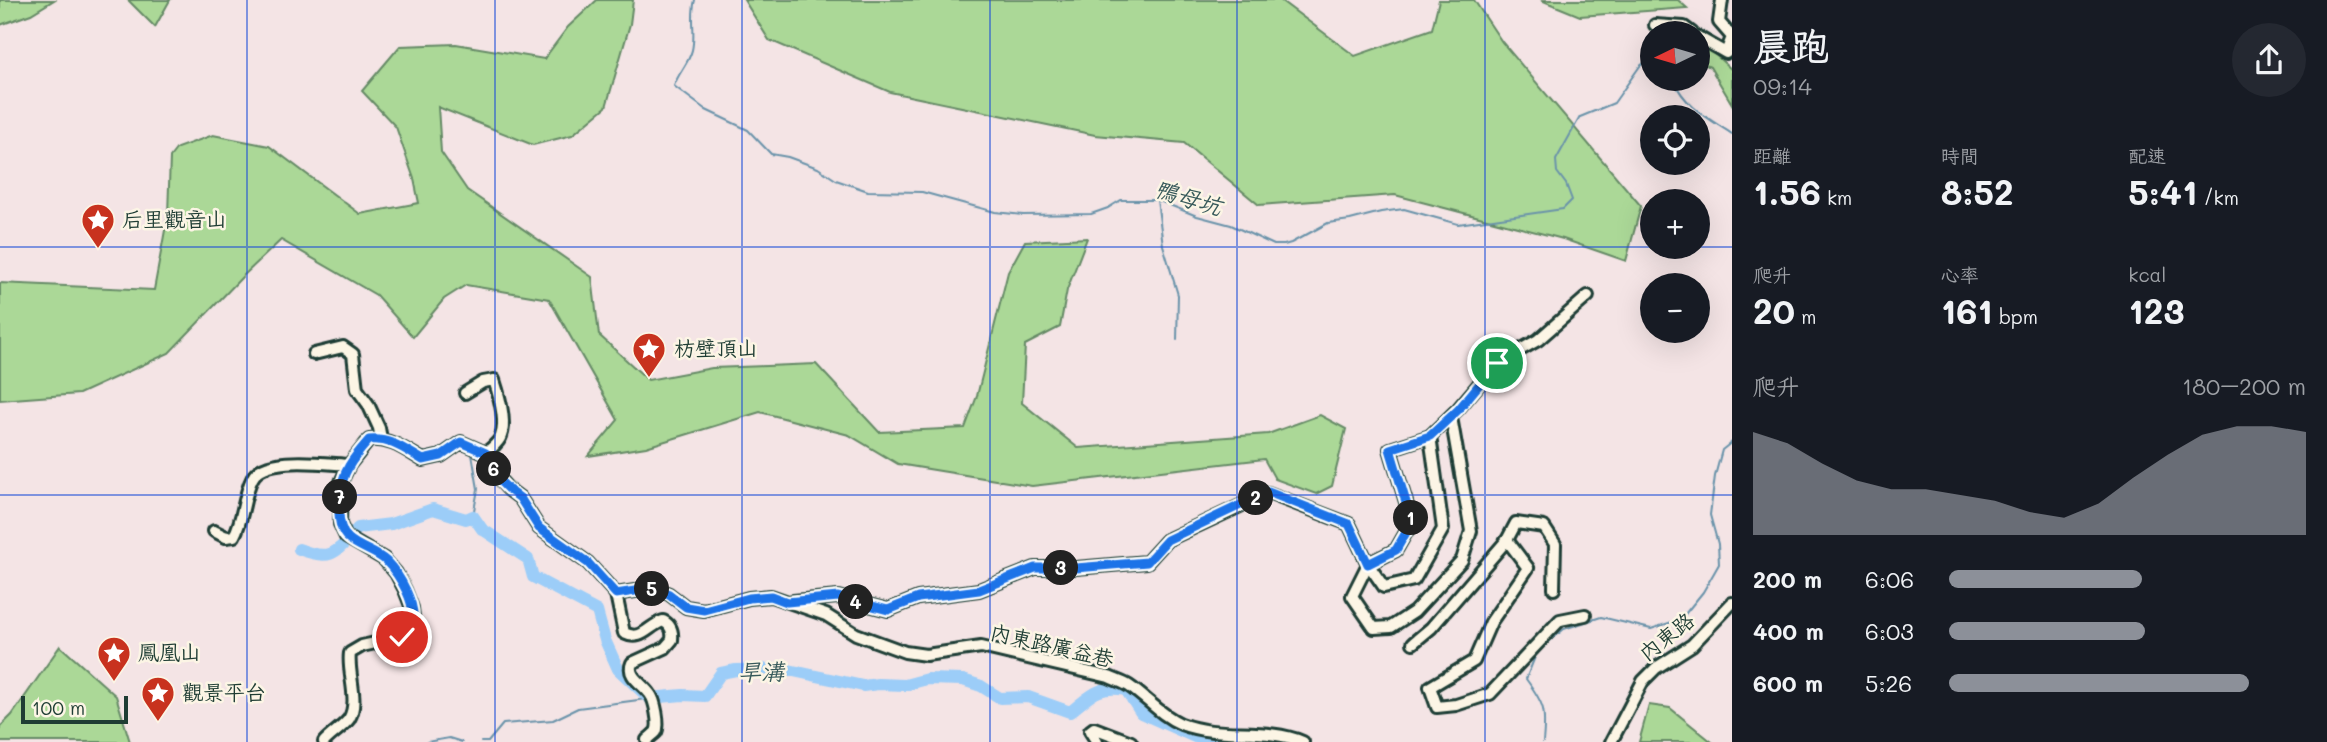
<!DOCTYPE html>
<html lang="zh-TW">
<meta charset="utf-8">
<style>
:root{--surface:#171b24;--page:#242831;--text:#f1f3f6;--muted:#9ea1a6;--accent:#8c9099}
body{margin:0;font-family:Mali,"LXGW WenKai TC",sans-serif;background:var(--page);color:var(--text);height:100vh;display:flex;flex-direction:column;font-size:26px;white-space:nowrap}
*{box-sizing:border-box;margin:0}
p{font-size:23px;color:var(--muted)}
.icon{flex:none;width:38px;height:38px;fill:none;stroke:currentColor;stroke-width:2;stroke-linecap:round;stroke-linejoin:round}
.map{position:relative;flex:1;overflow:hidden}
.details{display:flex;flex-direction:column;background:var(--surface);width:595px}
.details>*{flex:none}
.needle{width:46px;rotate:265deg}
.tools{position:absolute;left:1640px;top:21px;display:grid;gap:14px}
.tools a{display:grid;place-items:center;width:70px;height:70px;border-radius:50%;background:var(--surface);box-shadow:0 7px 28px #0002;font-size:35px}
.scale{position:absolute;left:21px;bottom:18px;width:107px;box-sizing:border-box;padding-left:7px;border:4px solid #1f3d34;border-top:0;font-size:19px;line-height:24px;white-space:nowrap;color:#1f3d34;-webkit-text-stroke:5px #fcf5e5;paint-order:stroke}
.pin{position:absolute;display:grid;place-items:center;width:60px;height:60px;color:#fff;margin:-30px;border:4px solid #fff;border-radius:50%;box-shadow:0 2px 7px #0007}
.km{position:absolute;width:35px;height:35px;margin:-18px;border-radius:50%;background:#222;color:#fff;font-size:19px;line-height:35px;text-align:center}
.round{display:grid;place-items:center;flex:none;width:74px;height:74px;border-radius:37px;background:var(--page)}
.overview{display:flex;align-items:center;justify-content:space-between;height:119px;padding:0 21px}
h1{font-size:38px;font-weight:800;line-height:52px}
.metrics{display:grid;grid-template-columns:repeat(3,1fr);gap:10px;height:119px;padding:7px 21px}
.metrics div{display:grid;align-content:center}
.metrics b{font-size:35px;font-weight:800}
.metrics small{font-size:19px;font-weight:400}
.metrics p{font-size:19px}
.chart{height:196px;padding:14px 21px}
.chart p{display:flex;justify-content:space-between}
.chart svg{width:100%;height:126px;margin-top:7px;fill:var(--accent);opacity:.7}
ul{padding:0 21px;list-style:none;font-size:23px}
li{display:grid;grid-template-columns:112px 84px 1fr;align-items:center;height:52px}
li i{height:18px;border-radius:9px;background:var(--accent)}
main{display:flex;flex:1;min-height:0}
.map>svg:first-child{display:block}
.green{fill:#abd897;stroke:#658a66;stroke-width:2}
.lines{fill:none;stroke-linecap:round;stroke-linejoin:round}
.stream{stroke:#6a93aa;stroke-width:2}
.river{stroke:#9ccdf8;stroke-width:12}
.minor-casing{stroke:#1f3d34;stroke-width:16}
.minor{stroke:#fcf5e5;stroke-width:10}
.route-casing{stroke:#fff;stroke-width:14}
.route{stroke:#1a73e8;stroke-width:9}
.grid{fill:none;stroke:#1d4ed8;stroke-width:2;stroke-opacity:0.55}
.labels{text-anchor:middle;stroke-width:5;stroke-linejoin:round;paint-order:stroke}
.poi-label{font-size:21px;fill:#1f3d34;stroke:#fcf5e5;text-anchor:start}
.street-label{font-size:21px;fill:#1f3d34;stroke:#fcf5e5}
.water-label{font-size:23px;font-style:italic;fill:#385a5b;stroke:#fcf5e5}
</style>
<main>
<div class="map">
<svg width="1732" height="742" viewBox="0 0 1732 742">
<rect width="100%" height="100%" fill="#f4e4e5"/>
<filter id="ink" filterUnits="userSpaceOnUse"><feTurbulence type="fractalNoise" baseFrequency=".0143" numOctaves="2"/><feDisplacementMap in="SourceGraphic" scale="14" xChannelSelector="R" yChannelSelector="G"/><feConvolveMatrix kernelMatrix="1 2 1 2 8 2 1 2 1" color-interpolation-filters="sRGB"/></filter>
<g filter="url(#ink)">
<g class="green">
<path d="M0,0H54L31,14L0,25Z"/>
<path d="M128,0H170L155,27Z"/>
<path d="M597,0H633L630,24L606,107L572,135L533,145L438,107L441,152L467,190L592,277L599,335L648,380L712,368L816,364L879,432L965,428L977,396L1008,272L1025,241L1087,238L1067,290L1060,327L1025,345L1022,403L1078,448L1268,434L1320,415L1346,429L1332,486L1316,494L1275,479L1264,459L1032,486L898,464L849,435L760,412L646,447L588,456L618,420L549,299L466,285L444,299L413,337L376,295L281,240L242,277L169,353L79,394L0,400V283L154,290L168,214L170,157L177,148L213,135L269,146L360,214L419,203L414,179L396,127L362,91L400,46L456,44L544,59L568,27Z"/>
<path d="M744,0H1280L1355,56L1432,29L1439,0H1474L1502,42L1641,206L1626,261L1563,239L1395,195L1259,205L1184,143L1095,135L890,92L769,40Z"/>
<path d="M1541,0H1678L1687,8L1580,16Z"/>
<path d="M1709,49L1732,70V104L1710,67L1698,61V52Z"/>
<path d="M60,646L116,696L130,742H0V727L12,715Z"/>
<path d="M1649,705L1670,708L1712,742H1639Z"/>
</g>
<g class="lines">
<g class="stream">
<path d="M695,0C690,17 696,33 692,50C689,63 678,73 674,86L706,110L748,130L771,154L788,157L818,168L836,180L868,191L922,192L995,212L1023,215L1091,214L1108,208L1121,200H1157L1197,216L1231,225L1274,245H1284L1291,243L1328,223L1350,220L1381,212L1404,209L1458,224L1563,209L1572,200L1566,184L1557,172L1556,160L1580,117L1614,103L1640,66L1652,57"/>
<path d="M1673,79C1685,107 1708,118 1732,134"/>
<path d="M1157,200L1163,245L1178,295L1177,340"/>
<path d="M472,454L478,489L473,516"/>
<path d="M427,742L449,738L462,742"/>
<path d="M481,742H488L503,724L553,720L578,708L646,699"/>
<path d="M1543,742C1546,710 1545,705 1526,679L1537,652L1564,629L1601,617L1651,629L1681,619L1703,592L1719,564L1718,544L1710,515L1715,476L1722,450L1732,442"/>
</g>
<path class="river" d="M299,549C332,562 336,553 358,528L391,524L433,509L466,519L473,516L482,529L528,559L533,577L597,611L605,640L618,669L649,698L683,695L705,696L721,673L736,670L784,669L863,686L878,684L905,685L927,679L963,680L981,686L1000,698L1028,697L1070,712C1091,696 1097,685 1126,690L1141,713L1197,738L1219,740L1223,742"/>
<defs>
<g id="minor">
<path d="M1655,25L1684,27L1692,33"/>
<path d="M1698,37L1726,53L1732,37L1719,22L1722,0"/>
<path d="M314,354L343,347L353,354L357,389L368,404L379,428L381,439"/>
<path d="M465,393L483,382L494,380C499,395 507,421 501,436C499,443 491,448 486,453"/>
<path d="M1430,436L1390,449L1412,522L1396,550L1368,564L1352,596L1374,628L1391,627L1414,612L1462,560L1471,531L1451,417"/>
<path d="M214,531L226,537L234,536C244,518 243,497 252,479C263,454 326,464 349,465"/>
<path d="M1507,540L1516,523L1544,527L1555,544L1554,589"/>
<path d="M616,594L624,633C642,642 648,626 663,621C671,625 673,631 672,640L665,648L632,663C626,676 643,684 650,694C655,700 660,725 656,732C654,734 649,738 647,740"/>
<path d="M793,601L838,597L888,610L918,598L979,590L1035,568H1076L1147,562L1167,540L1268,493L1349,524L1368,564L1384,587L1414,580L1443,529L1430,436L1458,409L1497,363L1538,340L1588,296"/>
<path d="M1413,643L1431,628L1507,540L1528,568L1491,622L1474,661L1430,687L1437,707L1456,705L1490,694L1560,620L1585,615"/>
<path d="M324,742C331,734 342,728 349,719C360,701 347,673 350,653L362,646L402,637L411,627L413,617L412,608L405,590L396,573L384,559L346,537L340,524L341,482L349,465L369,440C391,438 404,449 423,460L441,456L461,442L486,453L500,480L508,489L520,498L539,528L588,563L616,594L654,588L669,594L686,607L704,610L749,598L771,596L826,615L856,634L905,652L926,655L981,647L1109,677C1115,680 1123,682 1129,686C1147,698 1160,715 1181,724C1220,739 1265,726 1303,742"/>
<path d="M1097,742L1090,731L1094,728L1131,742"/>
<path d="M1611,742L1643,681L1656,668L1692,645L1732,603"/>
</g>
</defs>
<use href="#minor" class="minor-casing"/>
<use href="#minor" class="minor"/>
</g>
</g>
<g class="lines" filter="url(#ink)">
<defs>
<path id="route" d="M402,637C405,633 410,629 412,625C418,605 399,574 386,561C375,551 359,548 348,538C333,525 339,482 349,466C354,457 362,448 369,440C391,438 404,449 423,460L441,456L461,442L486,453L499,480L508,489L520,498L539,528L588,563L616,594L654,588L669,594L686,607L704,610L749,598L771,596L787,602L838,597L888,610L918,598L979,590L1035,568H1076L1147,562L1167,540L1268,492L1349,524L1368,564L1396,550L1412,522L1390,449L1430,436L1458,410L1497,363"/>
</defs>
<use href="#route" class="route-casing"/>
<use href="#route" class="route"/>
</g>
<path class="grid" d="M247,0V742M495,0V742M742,0V742M990,0V742M1237,0V742M1485,0V742M0,247H1732M0,495H1732"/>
<defs>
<symbol id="sight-pin" viewBox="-11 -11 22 30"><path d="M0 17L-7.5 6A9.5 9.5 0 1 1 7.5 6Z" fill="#c8321e" stroke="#fcf5e5"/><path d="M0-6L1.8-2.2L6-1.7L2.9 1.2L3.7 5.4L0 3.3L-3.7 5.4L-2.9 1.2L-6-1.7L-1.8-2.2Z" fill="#fff"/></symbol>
</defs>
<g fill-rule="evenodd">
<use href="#sight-pin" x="79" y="201" width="38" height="52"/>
<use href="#sight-pin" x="630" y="330" width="38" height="52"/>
<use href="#sight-pin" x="95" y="634" width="38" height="52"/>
<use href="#sight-pin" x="139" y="674" width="38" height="52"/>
</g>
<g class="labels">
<g class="poi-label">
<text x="122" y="227">后里觀音山</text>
<text x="674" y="356">枋壁頂山</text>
<text x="138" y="660">鳳凰山</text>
<text x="182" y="700">觀景平台</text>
</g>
<g class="street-label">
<text transform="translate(1667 637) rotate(-38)" y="7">內東路</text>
<text transform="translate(1052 646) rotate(13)" y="7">內東路廣益巷</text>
</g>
<g class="water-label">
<text transform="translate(1188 198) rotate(17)" y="8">鴨母坑</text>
<text transform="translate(761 672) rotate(-1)" y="8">旱溝</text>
</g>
</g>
</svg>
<div class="tools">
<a><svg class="needle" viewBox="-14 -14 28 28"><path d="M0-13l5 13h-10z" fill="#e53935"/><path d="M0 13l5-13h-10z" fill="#9ea1a6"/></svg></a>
<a><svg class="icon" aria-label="locate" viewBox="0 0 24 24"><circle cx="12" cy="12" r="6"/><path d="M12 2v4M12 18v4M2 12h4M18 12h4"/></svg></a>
<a>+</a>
<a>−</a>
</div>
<div class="scale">100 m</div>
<div class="pin" style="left:1497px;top:363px;background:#1e9e55"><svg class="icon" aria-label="arrive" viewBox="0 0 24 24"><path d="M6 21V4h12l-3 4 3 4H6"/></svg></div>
<div class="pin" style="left:402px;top:637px;background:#d93025"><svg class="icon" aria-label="check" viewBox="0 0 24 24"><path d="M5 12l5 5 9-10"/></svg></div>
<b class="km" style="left:1411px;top:518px">1</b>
<b class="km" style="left:1256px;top:498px">2</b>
<b class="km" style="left:1061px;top:568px">3</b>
<b class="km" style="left:856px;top:602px">4</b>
<b class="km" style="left:652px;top:589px">5</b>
<b class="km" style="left:494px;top:469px">6</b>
<b class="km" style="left:340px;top:497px">7</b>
</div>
<section class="details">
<div class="overview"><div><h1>晨跑</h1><p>09:14</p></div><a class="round"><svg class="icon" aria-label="share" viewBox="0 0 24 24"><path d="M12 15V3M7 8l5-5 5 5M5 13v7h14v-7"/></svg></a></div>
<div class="metrics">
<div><p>距離</p><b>1.56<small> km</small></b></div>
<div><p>時間</p><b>8:52</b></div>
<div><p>配速</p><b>5:41<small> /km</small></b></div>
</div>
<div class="metrics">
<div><p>爬升</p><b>20<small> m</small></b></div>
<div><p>心率</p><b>161<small> bpm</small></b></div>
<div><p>kcal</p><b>123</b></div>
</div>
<div class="chart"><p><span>爬升</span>180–200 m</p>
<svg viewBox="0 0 160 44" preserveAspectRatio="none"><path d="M0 44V8L10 12L20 19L30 25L40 28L50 28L60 30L70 32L80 36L90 38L100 33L110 24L120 16L130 9L140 6L150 6L160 8V44z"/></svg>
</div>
<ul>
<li><b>200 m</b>6:06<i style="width:54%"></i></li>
<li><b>400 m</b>6:03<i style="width:55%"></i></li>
<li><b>600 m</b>5:26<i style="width:84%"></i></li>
</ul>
</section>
</main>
